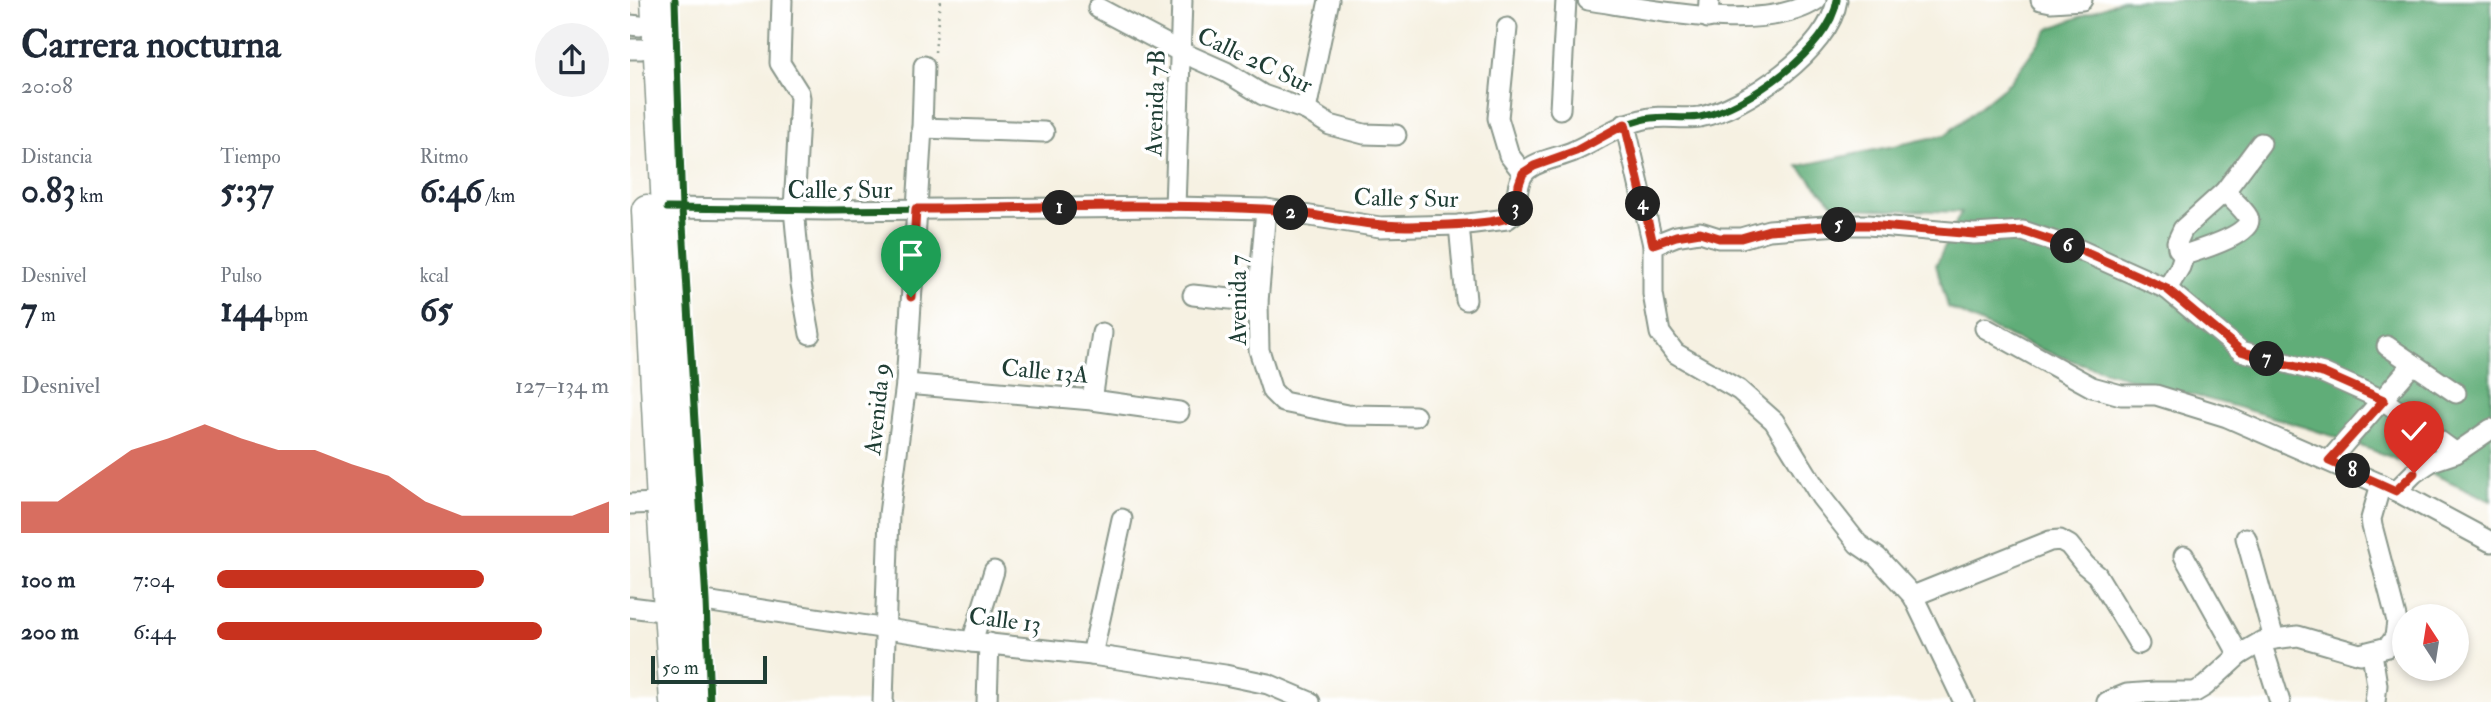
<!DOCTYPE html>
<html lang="es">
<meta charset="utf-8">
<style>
:root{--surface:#fff;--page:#f2f2f3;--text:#1f2937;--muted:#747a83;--accent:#c8321e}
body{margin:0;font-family:"IM FELL Double Pica",serif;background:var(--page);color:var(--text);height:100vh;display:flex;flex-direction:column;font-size:26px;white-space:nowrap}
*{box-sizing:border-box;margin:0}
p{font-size:23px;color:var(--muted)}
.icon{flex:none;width:38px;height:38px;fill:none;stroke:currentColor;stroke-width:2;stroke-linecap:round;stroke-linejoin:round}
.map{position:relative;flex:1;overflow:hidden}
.details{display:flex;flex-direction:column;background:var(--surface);width:630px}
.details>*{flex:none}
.needle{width:46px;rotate:348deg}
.buttons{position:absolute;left:1762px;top:604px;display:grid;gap:14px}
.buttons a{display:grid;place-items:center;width:77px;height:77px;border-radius:50%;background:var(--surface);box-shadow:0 4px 10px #0003;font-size:35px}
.scale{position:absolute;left:21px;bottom:18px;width:116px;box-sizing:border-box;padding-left:7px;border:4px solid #1f3d34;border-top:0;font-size:19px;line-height:24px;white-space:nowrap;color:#1f3d34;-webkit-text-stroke:5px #fff;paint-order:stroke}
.pin{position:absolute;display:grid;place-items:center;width:60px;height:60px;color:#fff;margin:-72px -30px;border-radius:50% 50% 50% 0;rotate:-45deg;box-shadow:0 0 7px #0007}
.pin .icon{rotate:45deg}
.km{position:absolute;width:35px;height:35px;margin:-18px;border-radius:50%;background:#222;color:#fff;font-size:19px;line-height:35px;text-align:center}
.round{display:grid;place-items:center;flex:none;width:74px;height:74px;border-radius:37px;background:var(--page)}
.summary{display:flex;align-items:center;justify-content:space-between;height:119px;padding:0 21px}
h1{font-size:38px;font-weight:700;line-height:52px}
.stats{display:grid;grid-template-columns:repeat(3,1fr);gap:10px;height:119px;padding:7px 21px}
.stats div{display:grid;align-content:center}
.stats b{font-size:35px;font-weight:700}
.stats small{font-size:19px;font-weight:400}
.stats p{font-size:19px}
.chart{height:196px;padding:14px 21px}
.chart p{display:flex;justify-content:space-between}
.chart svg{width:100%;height:126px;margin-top:7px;fill:var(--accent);opacity:.7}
ul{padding:0 21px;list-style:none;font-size:23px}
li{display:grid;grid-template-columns:112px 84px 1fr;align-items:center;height:52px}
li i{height:18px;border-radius:9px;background:var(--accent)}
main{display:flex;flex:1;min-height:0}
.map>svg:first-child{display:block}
.forest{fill:#60ad78;stroke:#407556;stroke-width:2}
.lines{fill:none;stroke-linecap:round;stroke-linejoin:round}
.minor-casing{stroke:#8a978b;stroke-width:23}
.highway-casing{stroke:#8a978b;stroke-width:33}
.path{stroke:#8a978b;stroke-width:2.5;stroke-dasharray:2 5;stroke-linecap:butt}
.minor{stroke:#fff;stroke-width:19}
.highway{stroke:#fff;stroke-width:30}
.cycleway-casing{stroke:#fff;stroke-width:11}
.cycleway{stroke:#1b5e20;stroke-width:7}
.route-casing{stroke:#fff;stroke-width:14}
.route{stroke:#c8321e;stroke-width:9}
.labels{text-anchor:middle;stroke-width:7;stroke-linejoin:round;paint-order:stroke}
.street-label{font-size:24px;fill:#1f3d34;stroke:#fff}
</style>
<main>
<section class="details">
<div class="summary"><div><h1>Carrera nocturna</h1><p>20:08</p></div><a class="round"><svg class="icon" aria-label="share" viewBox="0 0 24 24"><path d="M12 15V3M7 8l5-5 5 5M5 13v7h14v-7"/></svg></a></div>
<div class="stats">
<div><p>Distancia</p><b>0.83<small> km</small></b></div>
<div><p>Tiempo</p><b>5:37</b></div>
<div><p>Ritmo</p><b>6:46<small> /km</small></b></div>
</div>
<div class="stats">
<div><p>Desnivel</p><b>7<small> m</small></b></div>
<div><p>Pulso</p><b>144<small> bpm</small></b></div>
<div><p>kcal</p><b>65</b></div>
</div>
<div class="chart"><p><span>Desnivel</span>127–134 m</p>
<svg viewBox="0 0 160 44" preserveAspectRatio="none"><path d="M0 44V33L10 33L20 24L30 15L40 11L50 6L60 11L70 15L80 15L90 20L100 24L110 33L120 38L130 38L140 38L150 38L160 33V44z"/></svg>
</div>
<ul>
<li><b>100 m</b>7:04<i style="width:68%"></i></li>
<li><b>200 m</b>6:44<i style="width:83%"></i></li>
</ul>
</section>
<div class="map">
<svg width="1861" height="702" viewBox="0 0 1861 702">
<rect width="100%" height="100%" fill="#fff"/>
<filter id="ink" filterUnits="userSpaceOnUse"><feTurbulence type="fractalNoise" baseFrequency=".0143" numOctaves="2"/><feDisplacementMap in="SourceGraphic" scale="14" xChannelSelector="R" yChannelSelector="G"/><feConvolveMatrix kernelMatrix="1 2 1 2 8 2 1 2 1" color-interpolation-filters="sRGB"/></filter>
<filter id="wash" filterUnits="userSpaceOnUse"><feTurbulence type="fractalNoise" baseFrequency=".00686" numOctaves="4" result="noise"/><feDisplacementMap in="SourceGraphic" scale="28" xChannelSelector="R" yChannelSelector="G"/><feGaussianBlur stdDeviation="1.57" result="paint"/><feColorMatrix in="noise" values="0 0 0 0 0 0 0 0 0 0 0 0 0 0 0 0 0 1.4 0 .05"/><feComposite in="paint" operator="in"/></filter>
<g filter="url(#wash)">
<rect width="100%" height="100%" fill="#f6f1e2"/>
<path class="forest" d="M1492,0H1861V501C1787,464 1708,436 1628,413C1549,390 1461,372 1385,339C1362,329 1340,318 1318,307L1306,265L1331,212L1207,208L1168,166L1315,135L1380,82L1419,29Z"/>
</g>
<g filter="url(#ink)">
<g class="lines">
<defs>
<g id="minor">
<path d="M152,0L150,63L169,93L170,98L164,209L171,284L180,334"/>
<path d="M958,0C1018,9 1133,35 1186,0"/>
<path d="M1411,0L1421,2L1452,0"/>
<path d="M468,8L551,52L596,72L633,95L676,110L700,125L734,134L766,135"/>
<path d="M1078,18L1079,0"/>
<path d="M0,25L10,26"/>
<path d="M877,28L868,118L879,155L893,173"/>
<path d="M0,49H11"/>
<path d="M930,109L936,0"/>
<path d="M676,110L699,0"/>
<path d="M995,124L1023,245V294L1030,333L1045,353L1109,390L1144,421L1191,497L1228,544L1247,557L1283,596L1334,702"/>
<path d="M292,128L414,132"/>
<path d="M545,207L552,0"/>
<path d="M37,208L196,210L545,207L636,209L750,227L829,225L877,219L885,213C887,201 886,182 895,172C906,160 929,158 944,151C967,141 986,126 1011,120C1031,114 1051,120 1070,117C1116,108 1200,49 1207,0"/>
<path d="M636,209L628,302L629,350L642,391L653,402L717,415L785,416"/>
<path d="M829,225L836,300"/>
<path d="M1023,245L1046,236L1070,232L1089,238H1111L1139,230L1209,225H1238L1344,234L1393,231L1450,250L1537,289L1611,351L1693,373L1753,400L1826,453"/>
<path d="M1554,255C1566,251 1626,234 1618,217C1613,208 1601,199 1595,191"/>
<path d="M1537,289L1550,267L1554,255L1548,248L1547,242L1553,229L1595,191L1631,143"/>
<path d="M563,295L628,302"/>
<path d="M1355,328L1462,387L1491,395H1526L1597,417L1766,491L1861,542"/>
<path d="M1757,346L1826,393"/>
<path d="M276,384L462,400L549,412"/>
<path d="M462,400L472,333"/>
<path d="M1699,461L1783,364"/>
<path d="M1766,491L1784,473L1802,461L1826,453L1861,429"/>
<path d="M0,504L32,503"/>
<path d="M1616,538L1644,639"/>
<path d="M1554,556L1609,655"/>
<path d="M1283,596L1420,541L1430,540L1439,545L1455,565L1467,575L1509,644"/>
<path d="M62,599L342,642L462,655L595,675L638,684L680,702"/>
<path d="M0,607L39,612"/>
<path d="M342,642L364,571"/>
<path d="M1631,642L1650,702"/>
<path d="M1742,653L1747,685L1745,702"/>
<path d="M462,655L492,519"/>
<path d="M253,702L259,514L276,384L292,128L294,66"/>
<path d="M357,702L359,643"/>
<path d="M1477,702L1497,694L1525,692H1565L1575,686L1609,655L1631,642L1644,639L1668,636L1730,654L1758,647L1765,637L1767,621L1742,526L1741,519L1751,484"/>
</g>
<g id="highway">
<path d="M26,0L37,208L68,702"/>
<path d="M17,210L32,503L45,702"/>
</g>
</defs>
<use href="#minor" class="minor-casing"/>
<use href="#highway" class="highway-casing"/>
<path class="path" d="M305,52L310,0"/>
<use href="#minor" class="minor"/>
<use href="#highway" class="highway"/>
<defs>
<g id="cycleway">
<path d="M45,0L52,209L76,601L80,702"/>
<path d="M37,208L196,210L545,207L636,209L750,227L829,225L877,219L885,213C887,201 886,182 895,172C906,160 929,158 944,151C967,141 986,126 1011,120C1031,114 1051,120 1070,117C1116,108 1200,49 1207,0"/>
</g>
</defs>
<use href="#cycleway" class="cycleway-casing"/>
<use href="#cycleway" class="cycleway"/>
</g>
</g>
<g class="lines" filter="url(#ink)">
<defs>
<path id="route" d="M281,297L286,209C401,208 517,203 633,209C683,212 728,227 781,226C801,225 871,226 885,214L889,184L893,173L904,166L946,151L995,124L1023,244L1046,236L1070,232L1089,238H1111L1139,230L1209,225H1238L1344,234L1393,231L1450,250L1537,289L1611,351L1649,363L1693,373L1754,400L1699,461L1766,491L1784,473"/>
</defs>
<use href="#route" class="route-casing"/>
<use href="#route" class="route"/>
</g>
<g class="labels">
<g class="street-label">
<text transform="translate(625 60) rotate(25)" y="8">Calle 2C Sur</text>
<text transform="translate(525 103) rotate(-88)" y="8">Avenida 7B</text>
<text x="210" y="198">Calle 5 Sur</text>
<text transform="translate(776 198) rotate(1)" y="8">Calle 5 Sur</text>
<text transform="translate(608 300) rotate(-90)" y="8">Avenida 7</text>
<text transform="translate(415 371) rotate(5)" y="8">Calle 13A</text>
<text transform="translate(247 409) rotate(-84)" y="8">Avenida 9</text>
<text transform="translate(375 620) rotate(7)" y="8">Calle 13</text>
</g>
</g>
</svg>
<div class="buttons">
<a><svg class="needle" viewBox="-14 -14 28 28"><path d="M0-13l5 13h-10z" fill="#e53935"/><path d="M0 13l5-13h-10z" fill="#747a83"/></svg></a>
</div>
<div class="scale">50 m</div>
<div class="pin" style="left:281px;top:297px;background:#1e9e55"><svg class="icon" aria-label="arrive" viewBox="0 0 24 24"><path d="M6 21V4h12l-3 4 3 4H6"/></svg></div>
<div class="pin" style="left:1784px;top:473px;background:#d93025"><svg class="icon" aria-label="check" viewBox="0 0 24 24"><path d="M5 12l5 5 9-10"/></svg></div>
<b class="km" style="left:430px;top:208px">1</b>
<b class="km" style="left:661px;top:213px">2</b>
<b class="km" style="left:886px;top:209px">3</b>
<b class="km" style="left:1013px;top:204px">4</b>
<b class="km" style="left:1209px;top:225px">5</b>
<b class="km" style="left:1438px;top:246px">6</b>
<b class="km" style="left:1637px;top:359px">7</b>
<b class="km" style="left:1723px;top:471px">8</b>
</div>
</main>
